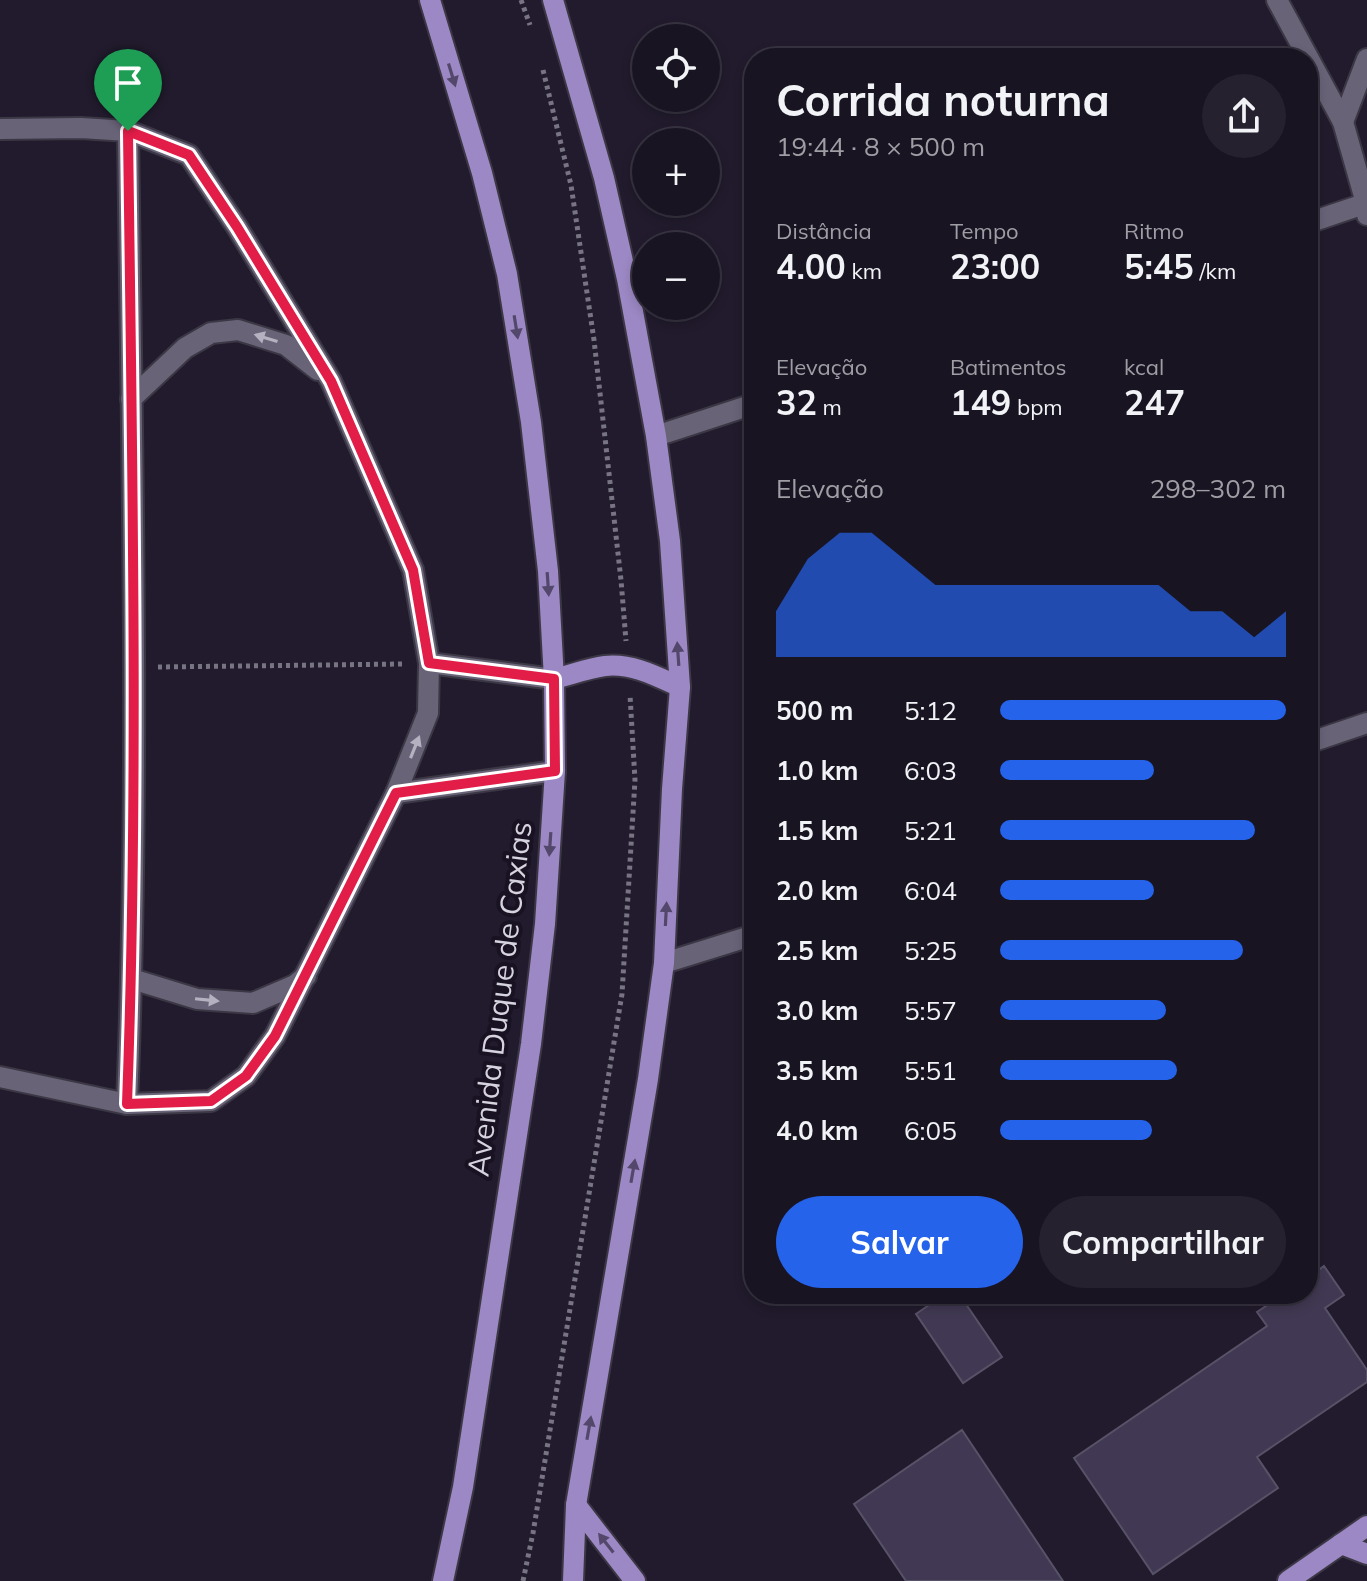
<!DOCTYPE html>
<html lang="pt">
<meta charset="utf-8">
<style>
:root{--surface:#191422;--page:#26212f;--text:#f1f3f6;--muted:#9f9ea5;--line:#373340;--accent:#2563eb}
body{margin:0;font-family:Mulish,sans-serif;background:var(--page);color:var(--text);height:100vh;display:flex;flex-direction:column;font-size:30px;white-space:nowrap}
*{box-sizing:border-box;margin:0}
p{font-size:26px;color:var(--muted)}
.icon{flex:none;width:44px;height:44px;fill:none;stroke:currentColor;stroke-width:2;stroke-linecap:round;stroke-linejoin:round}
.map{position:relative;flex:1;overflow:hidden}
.details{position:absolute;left:744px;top:48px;width:574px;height:1256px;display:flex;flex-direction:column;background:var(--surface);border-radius:32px;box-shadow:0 4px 12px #0003,0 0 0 2px var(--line)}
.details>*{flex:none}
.controls{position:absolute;left:632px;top:24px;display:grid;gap:16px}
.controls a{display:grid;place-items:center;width:88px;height:88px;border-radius:50%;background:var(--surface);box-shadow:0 4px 12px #0003,0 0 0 2px var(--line);font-size:40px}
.pin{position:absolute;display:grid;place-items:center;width:68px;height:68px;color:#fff;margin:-82px -34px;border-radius:50% 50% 50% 0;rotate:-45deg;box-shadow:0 0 8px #0007}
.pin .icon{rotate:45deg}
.round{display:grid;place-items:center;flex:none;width:84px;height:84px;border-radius:42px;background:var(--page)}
.summary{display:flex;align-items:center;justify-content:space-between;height:136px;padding:0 32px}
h1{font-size:44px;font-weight:700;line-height:60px}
.metrics{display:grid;grid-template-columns:repeat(3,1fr);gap:12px;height:136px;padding:8px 32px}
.metrics div{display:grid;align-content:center}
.metrics b{font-size:34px;font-weight:700}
.metrics small{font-size:22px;font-weight:400}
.metrics p{font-size:22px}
.chart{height:224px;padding:16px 32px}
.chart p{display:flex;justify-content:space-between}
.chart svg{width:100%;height:144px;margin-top:8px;fill:var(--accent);opacity:.7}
.action{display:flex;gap:16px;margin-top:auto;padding:16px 32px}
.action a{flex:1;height:92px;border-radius:48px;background:var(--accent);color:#fff;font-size:32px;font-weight:700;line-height:92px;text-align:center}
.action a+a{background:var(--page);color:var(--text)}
ul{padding:0 32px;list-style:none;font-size:26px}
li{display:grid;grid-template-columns:128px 96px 1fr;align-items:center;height:60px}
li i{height:20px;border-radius:10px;background:var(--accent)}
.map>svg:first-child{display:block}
.building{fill:#413953;stroke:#585267;stroke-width:2}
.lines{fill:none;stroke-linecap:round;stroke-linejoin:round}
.minor-casing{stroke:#3c3745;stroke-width:24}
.major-casing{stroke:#3c3745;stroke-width:24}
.path{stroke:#787483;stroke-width:5;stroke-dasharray:4 4;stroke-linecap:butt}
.minor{stroke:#696378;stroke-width:20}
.major{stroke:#9c88c4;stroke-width:20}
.oneway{fill:#53476b}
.oneway2{fill:#b5b1c0}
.route-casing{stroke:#fff;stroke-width:16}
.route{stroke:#e11d48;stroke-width:10}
.labels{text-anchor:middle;stroke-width:8;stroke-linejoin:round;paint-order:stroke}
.street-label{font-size:30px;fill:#d6d3df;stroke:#181223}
</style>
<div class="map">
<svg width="1367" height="1581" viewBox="0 0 1367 1581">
<rect width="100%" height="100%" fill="#211b2d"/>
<g class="building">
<path d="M1324,1266L1344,1295L1325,1308L1367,1370V1382L1257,1457L1278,1488L1153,1574L1074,1458L1267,1326L1257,1312L1284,1294H1308V1278Z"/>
<path d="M945,1294H959L1002,1357L963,1383L916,1314Z"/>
<path d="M962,1430L1063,1581H906L854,1504Z"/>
</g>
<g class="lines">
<defs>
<g id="minor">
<path d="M1277,0L1343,122L1366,203L1367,215"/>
<path d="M1343,122L1367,59"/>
<path d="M0,129L81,128L128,131L189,155L237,227L331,381L413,570L429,663L428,713L396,793L275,1036L246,1076L211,1101L127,1104L0,1077"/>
<path d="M1308,223L1367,203"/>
<path d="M131,399L185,348L211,333L238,330L286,345L318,370"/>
<path d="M656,436L754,404"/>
<path d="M429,663L554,679"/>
<path d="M1308,743L1367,723"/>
<path d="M396,793L555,771"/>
<path d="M664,963L754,935"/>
<path d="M132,979L197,999L253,1003L295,985L306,976"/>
<path d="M127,1104C140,780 132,455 128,131"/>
</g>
<g id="major">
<path d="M430,0L482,173L507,274L531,422L548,571L554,679L555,771L545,924L531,1044L463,1487L443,1581"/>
<path d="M553,0L604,178L627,279L656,436L670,541L680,687L672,789L664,963L648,1079L576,1505L573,1581"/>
<path d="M554,679C571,675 588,668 605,666C632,663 656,676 680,687"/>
<path d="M576,1505L635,1581"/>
<path d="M1341,1544L1367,1554"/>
<path d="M1288,1581L1367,1526"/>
</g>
</defs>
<use href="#minor" class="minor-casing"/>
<use href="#major" class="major-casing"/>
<g class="path">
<path d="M521,0L530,25"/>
<path d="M543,70L571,185L594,340L621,580L626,641"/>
<path d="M158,667L404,664"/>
<path d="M523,1581L533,1533L622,994L635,780L630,695"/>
</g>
<use href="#minor" class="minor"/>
<use href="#major" class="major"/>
</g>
<defs><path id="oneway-solid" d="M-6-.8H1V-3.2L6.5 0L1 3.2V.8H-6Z" transform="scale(2)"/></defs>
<g class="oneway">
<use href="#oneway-solid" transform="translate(452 75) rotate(73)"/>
<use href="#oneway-solid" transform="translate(516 327) rotate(81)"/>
<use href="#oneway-solid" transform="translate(548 584) rotate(86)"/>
<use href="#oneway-solid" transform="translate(678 654) rotate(-94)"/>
<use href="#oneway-solid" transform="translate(550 844) rotate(94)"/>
<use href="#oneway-solid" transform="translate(666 914) rotate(-87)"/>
<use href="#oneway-solid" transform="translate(633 1171) rotate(-80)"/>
<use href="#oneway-solid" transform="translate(589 1428) rotate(-80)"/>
<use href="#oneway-solid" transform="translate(606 1543) rotate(-128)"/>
</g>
<g class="oneway2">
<use href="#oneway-solid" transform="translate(266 338) rotate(-163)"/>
<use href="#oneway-solid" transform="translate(415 747) rotate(-68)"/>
<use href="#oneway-solid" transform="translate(207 1000) rotate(6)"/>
</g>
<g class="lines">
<defs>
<path id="route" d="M128,131L189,155L237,227L331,381L413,570L429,663L554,679L555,771L396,793L275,1036L246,1076L211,1101L127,1104C139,780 132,455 128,131Z"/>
</defs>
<use href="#route" class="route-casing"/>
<use href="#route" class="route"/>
</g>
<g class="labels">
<g class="street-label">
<text transform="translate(500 999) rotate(-83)" y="10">Avenida Duque de Caxias</text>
</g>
</g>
</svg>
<div class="controls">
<a><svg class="icon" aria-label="locate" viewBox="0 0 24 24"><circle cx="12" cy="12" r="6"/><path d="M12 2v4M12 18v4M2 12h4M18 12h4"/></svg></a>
<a>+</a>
<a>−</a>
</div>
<div class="pin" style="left:128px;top:131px;background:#1e9e55"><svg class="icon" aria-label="arrive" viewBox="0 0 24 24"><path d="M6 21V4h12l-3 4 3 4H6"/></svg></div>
<section class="details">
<div class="summary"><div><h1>Corrida noturna</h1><p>19:44 · 8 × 500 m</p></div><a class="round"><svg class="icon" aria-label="share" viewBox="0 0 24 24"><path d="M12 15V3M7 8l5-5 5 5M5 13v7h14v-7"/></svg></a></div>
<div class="metrics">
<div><p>Distância</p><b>4.00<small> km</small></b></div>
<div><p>Tempo</p><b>23:00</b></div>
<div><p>Ritmo</p><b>5:45<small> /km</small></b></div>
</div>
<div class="metrics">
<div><p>Elevação</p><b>32<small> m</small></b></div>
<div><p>Batimentos</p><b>149<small> bpm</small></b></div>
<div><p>kcal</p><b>247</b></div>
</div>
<div class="chart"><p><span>Elevação</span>298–302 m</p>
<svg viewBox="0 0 160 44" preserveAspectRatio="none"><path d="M0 44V30L10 14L20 6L30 6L40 14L50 22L60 22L70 22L80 22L90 22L100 22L110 22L120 22L130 30L140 30L150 38L160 30V44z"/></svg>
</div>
<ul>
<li><b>500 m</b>5:12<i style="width:100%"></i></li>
<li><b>1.0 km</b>6:03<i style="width:54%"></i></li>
<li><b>1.5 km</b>5:21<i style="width:89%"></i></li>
<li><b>2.0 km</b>6:04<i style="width:54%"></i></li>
<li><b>2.5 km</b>5:25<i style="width:85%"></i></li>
<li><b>3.0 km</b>5:57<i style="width:58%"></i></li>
<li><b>3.5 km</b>5:51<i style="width:62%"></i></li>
<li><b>4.0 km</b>6:05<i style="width:53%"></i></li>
</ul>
<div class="action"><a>Salvar</a><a>Compartilhar</a></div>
</section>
</div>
